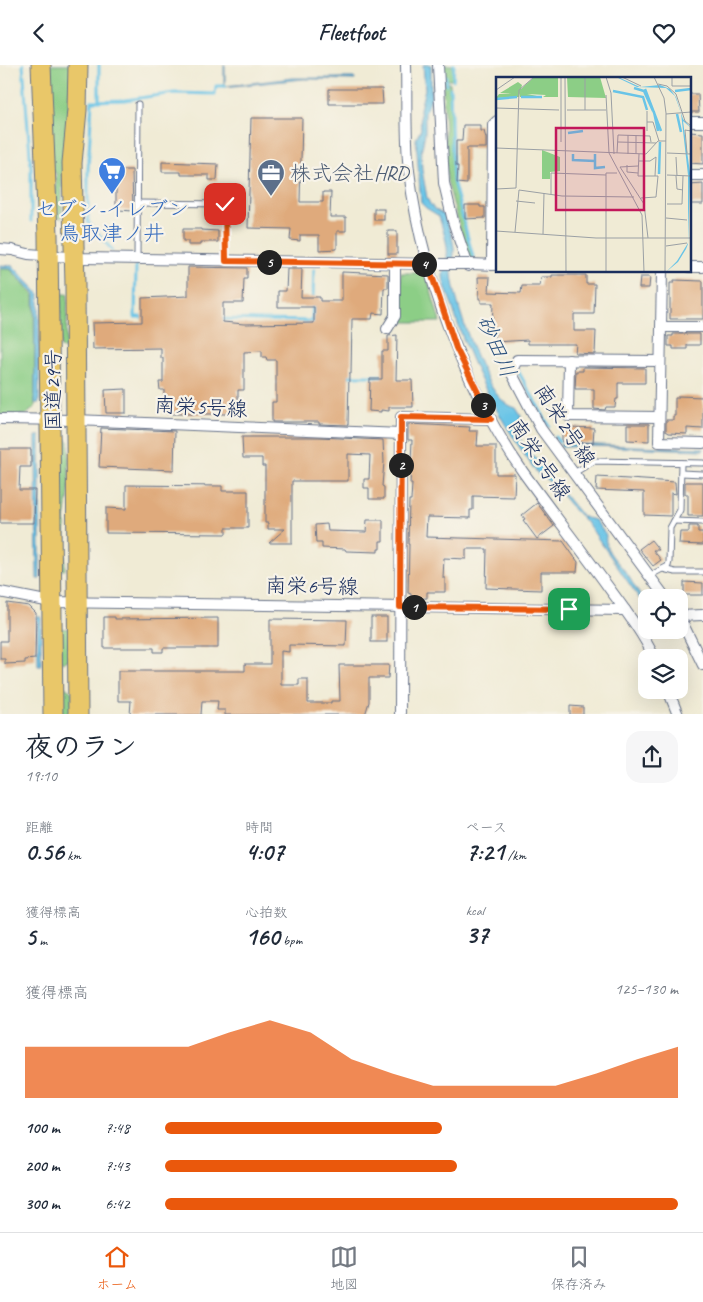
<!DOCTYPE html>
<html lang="ja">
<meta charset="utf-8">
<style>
:root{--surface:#fff;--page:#f6f6f7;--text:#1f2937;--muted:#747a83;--line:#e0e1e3;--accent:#ea580c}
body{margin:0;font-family:Caveat,"Klee One",sans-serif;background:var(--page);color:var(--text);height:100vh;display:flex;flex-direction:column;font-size:19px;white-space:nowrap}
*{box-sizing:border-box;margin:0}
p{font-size:16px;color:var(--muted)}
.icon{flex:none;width:28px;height:28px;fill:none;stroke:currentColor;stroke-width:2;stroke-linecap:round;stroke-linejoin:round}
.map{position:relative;height:649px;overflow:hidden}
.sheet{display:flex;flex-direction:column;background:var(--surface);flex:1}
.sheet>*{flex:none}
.fabs{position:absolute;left:638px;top:524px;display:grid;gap:10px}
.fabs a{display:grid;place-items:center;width:50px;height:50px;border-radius:10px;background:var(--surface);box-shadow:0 5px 20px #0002;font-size:25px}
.pin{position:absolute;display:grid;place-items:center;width:42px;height:42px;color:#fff;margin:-21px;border-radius:10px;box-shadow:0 2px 8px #0006}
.km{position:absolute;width:25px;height:25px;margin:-12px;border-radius:50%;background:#222;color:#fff;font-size:14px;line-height:25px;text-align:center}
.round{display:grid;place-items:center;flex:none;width:52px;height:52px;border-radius:15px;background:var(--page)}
.headline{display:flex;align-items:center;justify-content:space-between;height:85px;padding:0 25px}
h1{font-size:28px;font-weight:700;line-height:38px}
.metrics{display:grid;grid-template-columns:repeat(3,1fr);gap:8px;height:85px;padding:5px 25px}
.metrics div{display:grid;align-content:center}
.metrics b{font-size:25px;font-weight:700}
.metrics small{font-size:14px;font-weight:400}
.metrics p{font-size:14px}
.chart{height:140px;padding:10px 25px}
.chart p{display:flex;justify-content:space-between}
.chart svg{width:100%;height:90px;margin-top:5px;fill:var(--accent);opacity:.7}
ul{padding:0 25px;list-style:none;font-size:16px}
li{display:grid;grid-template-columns:80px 60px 1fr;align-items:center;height:38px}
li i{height:12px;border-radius:6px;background:var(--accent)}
header{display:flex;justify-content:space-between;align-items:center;height:65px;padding:0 25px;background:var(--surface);font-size:22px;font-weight:700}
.menu{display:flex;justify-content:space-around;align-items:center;height:70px;border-top:1px solid var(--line);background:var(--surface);font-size:14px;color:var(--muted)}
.menu a{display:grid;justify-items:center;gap:2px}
.menu .on{color:var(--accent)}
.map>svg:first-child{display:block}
.green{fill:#8cce86;stroke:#547e72}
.water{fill:#69c4e7;stroke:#427aa2}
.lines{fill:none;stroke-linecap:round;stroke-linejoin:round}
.stream{stroke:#69c4e7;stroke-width:3}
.building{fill:#dfaa7b}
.lane-casing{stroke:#667188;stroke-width:7}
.street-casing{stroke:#667188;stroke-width:12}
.highway-casing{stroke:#667188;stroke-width:21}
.lane{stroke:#fff;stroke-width:5}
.street{stroke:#fff;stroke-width:10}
.highway{stroke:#e9c769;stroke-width:19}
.street-bridge-casing{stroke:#667188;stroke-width:12;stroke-linecap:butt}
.street-bridge{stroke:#fff;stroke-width:10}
.route-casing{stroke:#fff;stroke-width:10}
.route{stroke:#ea580c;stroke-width:6}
.labels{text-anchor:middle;stroke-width:4.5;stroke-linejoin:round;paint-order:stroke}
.service-label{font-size:21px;fill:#4e5e75;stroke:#f7f3e8;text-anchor:start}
.shop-label{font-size:21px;fill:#366cbe;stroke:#f7f3e8}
.street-label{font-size:21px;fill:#1b2f5e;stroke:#f7f3e8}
.water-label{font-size:22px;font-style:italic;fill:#2e5480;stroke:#f7f3e8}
.inset-river{fill:none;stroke:#69c4e7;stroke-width:2.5}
.inset-road{fill:none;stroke:#9ba0a5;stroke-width:1}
.view{fill:#c2185b;fill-opacity:0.15;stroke:#c2185b;stroke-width:2.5}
.inset-edge{fill:none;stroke:#1b2f5e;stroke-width:2.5}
</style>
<header><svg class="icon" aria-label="back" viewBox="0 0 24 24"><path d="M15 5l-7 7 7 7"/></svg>Fleetfoot<svg class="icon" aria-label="heart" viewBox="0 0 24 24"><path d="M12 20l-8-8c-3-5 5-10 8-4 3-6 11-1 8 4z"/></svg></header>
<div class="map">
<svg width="703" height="650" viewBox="0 0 703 650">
<rect width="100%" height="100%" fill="#f7f3e8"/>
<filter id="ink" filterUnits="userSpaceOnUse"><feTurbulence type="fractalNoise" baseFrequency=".02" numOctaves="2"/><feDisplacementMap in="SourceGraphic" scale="10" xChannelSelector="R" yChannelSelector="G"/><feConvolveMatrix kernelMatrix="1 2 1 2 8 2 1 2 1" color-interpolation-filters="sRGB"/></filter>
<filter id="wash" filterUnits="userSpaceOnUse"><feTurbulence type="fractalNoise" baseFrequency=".0096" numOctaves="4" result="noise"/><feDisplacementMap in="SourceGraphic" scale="20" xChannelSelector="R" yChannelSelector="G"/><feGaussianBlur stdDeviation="1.12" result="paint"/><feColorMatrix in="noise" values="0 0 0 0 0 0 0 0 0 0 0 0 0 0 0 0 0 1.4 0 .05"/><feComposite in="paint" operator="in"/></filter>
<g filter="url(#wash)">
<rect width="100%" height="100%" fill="#f0ebd5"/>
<g class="green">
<path d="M49,0H72L64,105L62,112V153L56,152V108L52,106Z"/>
<path d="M446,0H453V15H446L447,18H450L453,116L473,194H470L466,186L447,116L442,2Z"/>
<path d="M0,204H10L34,230L35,342L26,350H0Z"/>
<path d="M401,208H424L426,209L440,257H400Z"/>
<path d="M61,229H68L66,283L63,284L61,283L60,279Z"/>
<path d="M66,374L69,376V428L65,454V505H58L56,452L61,413V378Z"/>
<path d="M73,563L70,594L62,598L60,596V564Z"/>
<path d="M63,621L72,627V649L60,650Z"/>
</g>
<g class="water">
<path d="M224,0H225V21L293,13H355V15L304,14L224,22Z"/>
<path d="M423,0H431V33L425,48V68L421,88L422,105L427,133L430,139L434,144L445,150C448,160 453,172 454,183C455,191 451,200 452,209C454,237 481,314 500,333C505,338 509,341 516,343L521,351L519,365L521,376L582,451L586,453L595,455L606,470C603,488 621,498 629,512C634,521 640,530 646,539V543L588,459L575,446L553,419L546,414L540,412C502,359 470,303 452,240C449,231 444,220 443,211C443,204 447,198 447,192C449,179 442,164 439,151L426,143L421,138L416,74L421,64L420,44L425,24Z"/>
<path d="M0,200L13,201L39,229V338H35V229L11,204L0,203Z"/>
<path d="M36,371H40V514H37Z"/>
<path d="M566,379L703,383V385L591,381L561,382L560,380Z"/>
<path d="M37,552H41V600H38Z"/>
</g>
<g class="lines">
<g class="stream">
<path d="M23,0L31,102V156"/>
<path d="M99,0V36"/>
<path d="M446,11V20"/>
<path d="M453,15L454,0"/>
<path d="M450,23L453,116L473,192"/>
<path d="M112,185L88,157V105L92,36L125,35L174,28L215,29L216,21H226"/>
<path d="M136,200L135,252H144"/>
<path d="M220,254L312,256"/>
<path d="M312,257L314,205"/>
<path d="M518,306L549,361"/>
<path d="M345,311H384"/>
<path d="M555,372L559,377"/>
</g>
</g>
<g id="blocks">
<g class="building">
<path d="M329,24H382L383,39H329Z"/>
<path d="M689,29H698L699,47H689Z"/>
<path d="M251,53H302L300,137H323V127H331L330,152H346V166H337V184L319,185V170H300V176L290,175L291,164L248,163Z"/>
<path d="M463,60H480V66H484L486,73V83H467V119L457,118L458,101H456V76H462Z"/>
<path d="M689,67L703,68V99L689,98Z"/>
<path d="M162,97L218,99L217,115H209V110H181V107H162Z"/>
<path d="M116,105H132L133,146L119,145V142H116Z"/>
<path d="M703,119V139H690L689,120Z"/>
<path d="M465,140H480V142H485V153L465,154Z"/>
<rect x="374" y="144" width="10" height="11"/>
<path d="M183,164H201V165L218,166V177H200V180H188V176H183Z"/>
<rect x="388" y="166" width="9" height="23"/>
<path d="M188,202L247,203V214H244L243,238H223V257L244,259L314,258V242H278V226H286L287,204H302L301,232H320V236H342V207L388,209V223H384L383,249L373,248L372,254H352L351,309H349L348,360L319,359V357H272V337H276V295H267L266,292H262V286L244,287V325H238V349H167V339H164V325H160L159,317H163V293H161V283L93,284L92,258L142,257V233L188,231Z"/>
<path d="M552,210H586V219H595L594,249H574V266H596L595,289L575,288L576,279H528V275L495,277V266H492L493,238H481V234H479L478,212H490L489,227L521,228L522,221H540L541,212H552Z"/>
<path d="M640,212H650L649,223H639Z"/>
<path d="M674,215L703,216V254H670V218H674Z"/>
<path d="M673,269H700V280H687V284H673V281H668V271H673Z"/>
<path d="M397,270L396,315H412L413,342H389V346L381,345V347L369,346L370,314H382V286H388V271Z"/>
<path d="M583,302L645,303V318H618V334H616L615,342H606L605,345L594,344V324H575L576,306H583Z"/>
<path d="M126,324V348H106L105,325Z"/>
<path d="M678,331L703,332V364L687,363V369L669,368L666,366V355H673V351H675V333H678Z"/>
<path d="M408,359L470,362L469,366H478L477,381H496V409H515L514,432L473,431V445H470V453L427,452L426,472L563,476L578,497L577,507H541V525L486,523L487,484H466V494L444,493L443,513H445V527H427V533L416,534V532H411V529L408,528L409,479H408L409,435H411L412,419H410L412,375H408Z"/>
<path d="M627,359H649V376L627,375Z"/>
<path d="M569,362L594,363L593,378L562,377V366Z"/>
<path d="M101,363L175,366L174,405L99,402Z"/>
<path d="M242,372H319L383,375L384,397L382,421L384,422V434H369V423H364V414H369L370,390L348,389V416H292V478H269L285,464H268V458H265V401H262V393H243Z"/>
<path d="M0,384H31V402H20L19,425H35L34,458H0Z"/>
<path d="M597,412L675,417L676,429L671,428V451L644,450V427L596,425Z"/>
<path d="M685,417H703V451H688V429H685Z"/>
<path d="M126,420L222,421V426H248V463H226V469L106,468V443L126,444Z"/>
<path d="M537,438L554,461L537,474L523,455L525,454L522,450Z"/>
<path d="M367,455H383V476H380V484H378V487L346,486L345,484L322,483V478H316L315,460L327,459L328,466L366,467Z"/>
<path d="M689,461H698V467H703V480L679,479L680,467H689Z"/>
<path d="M651,475L659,485H653L661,495L653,501L639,484Z"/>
<path d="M684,517L703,518V530H684Z"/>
<path d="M7,538L29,541L36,548L35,594L25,595V598L5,599V594H0V576H7Z"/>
<path d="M104,552H115V554L218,553V583H163V587H154V583H104Z"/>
<rect x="371" y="552" width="16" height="25"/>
<path d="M270,554L347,555L346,581L289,580V587L281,586V620H299V614H308V638H331V636H340L339,600H389L388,613H369V637L365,650H225V645H217L218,636H202L201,650H130L131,636H118V606H245V599H270Z"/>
<path d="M570,641L583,642V650H570Z"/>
</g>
</g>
</g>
<g filter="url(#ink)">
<use href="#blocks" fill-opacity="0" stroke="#667188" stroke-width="1"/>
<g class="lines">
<defs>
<g id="lane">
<path d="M137,138L225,139L226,195"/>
<path d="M137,194L138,39"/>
<path d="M574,408L594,396L703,398"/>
<path d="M681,408L703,409"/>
<path d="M674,456L703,457"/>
<path d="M663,504L675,507H703"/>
<path d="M649,511L668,501L669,497L670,463L680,445L681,398"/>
</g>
<g id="street">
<path d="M406,0C407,35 405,71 409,106C421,207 465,324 523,407C551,446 581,484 609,523C625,545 642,567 654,592"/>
<path d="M438,0L444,118L453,156L468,201"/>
<path d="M689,57H703"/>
<path d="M689,110H703"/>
<path d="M0,184L12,185L28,189L83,193L433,199"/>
<path d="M470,199L497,200"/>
<path d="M492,200L493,60L497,56"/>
<path d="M689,202H703"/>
<path d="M662,206L659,377L703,378"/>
<path d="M661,262H703"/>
<path d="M387,264L395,251V200"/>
<path d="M569,295L568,351L659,352"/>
<path d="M659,296L517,295L511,307L541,364L665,532"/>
<path d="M0,354L76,355L401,369"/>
<path d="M0,527L51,537L625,545"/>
<path d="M679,551L703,600"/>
<path d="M679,551L703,550"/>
<path d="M668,625L678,650"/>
<path d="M400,650L401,352L491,354"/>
</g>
<g id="highway">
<path d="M41,0L48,170L53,650"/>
<path d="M78,0L77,45L72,98L75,220L78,650"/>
</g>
</defs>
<use href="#lane" class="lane-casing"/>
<use href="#street" class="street-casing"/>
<use href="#highway" class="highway-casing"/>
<use href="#lane" class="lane"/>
<use href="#street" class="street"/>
<use href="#highway" class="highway"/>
<defs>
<path id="street-bridge" d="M440,199H470"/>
</defs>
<use href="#street-bridge" class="street-bridge-casing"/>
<use href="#street-bridge" class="street-bridge"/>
</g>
</g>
<g class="lines" filter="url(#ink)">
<defs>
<path id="route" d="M225,139L226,196L428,199L456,283L491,354L401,352L400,542L569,544"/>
</defs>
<use href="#route" class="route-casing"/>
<use href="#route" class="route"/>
</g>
<defs>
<symbol id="supermarket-pin" viewBox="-11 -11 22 30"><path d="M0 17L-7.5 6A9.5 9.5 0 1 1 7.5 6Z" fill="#3f7fe0" stroke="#f7f3e8"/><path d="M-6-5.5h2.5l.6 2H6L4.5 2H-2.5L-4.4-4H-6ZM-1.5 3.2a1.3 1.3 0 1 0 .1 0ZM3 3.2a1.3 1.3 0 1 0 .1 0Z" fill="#fff"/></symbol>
<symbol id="office-pin" viewBox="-11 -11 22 30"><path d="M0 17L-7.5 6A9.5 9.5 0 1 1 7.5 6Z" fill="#5c6f8a" stroke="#f7f3e8"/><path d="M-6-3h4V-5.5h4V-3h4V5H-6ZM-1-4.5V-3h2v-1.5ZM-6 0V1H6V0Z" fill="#fff"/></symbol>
</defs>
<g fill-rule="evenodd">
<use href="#supermarket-pin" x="96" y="90" width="32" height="43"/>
<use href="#office-pin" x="255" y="92" width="32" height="43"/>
</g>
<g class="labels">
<g class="service-label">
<text x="290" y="115">株式会社HRD</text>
</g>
<g class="shop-label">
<text x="112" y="151">セブン-イレブン<tspan x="112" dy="24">鳥取津ノ井</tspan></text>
</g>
<g class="street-label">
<text transform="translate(53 325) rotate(-90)" y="7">国道29号</text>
<text transform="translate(201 342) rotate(3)" y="7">南栄5号線</text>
<text transform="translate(565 360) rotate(57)" y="7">南栄2号線</text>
<text transform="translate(540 394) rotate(56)" y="7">南栄3号線</text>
<text transform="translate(312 521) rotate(1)" y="7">南栄6号線</text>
</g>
<g class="water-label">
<text transform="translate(497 281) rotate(66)" y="8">砂田川</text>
</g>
</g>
<g transform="translate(496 12)">
<rect width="195" height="195" fill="#f0ebd5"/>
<path d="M38,0H62V20H47L50,18L31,17L46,20H24V13ZM71,0H104L110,21L72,20ZM22,5L26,8L23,20L0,21L3,17H16L4,16ZM46,73L64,80V94L54,95V102H46Z" fill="#8cce86"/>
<path d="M120,0H122L144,10L164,8L174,12L180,20L187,42L195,51L187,44L194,96L192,167L190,172L182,185L170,195L181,184L192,166V98L185,36L179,19L170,11L141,10Z" fill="#69c4e7"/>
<path class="inset-river" d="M138,11L148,14L157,34M149,12L165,54M117,14L147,20L151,33M179,14L195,12M25,20H46M0,22L21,20M158,35L162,54M181,37L185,55M72,56L87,54M77,77V83L99,84M99,77V91L109,90M163,97L164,65"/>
<path class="inset-road" d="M65,0V65M69,0L70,195M110,0L115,16L118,77M126,0L145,9M158,0L168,21L170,36L169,195M176,0V9H195M162,7L171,9L180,17L189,44L195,49M0,13L19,0M110,18L113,76L146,138L148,195M0,31L63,33M71,33H110M89,33V0M170,37L195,35M151,45H157L163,64M151,54V34M132,58V77M122,65L160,66M0,71L150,77L162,64H170M121,76L122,58L154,59L155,65M171,76L195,77M191,76L189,53L195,54M140,77V58M143,77L142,99H162L160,120L145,121M180,80L181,99M143,84H154L160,80L159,99M131,88V95L142,96M142,89L124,90L148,127L152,161M171,98L195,99M180,99L181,112L187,113M0,112L20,111L23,13L38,0M55,117V96L110,98M20,124L39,126M171,127H186L187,99M170,141L191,143M0,154L100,161H170M19,155L23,113L66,119L138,120M47,157L48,116M170,161H195M170,169L191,166M110,195V96H121"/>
<path class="view" d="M60,51H148V133H60Z"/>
<rect width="195" height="195" class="inset-edge"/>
</g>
</svg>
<div class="fabs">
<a><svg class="icon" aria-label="locate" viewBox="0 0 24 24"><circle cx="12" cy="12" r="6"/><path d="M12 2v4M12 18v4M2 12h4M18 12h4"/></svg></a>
<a><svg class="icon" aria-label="layers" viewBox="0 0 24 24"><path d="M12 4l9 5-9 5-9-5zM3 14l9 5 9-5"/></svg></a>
</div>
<div class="pin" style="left:569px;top:544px;background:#1e9e55"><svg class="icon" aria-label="arrive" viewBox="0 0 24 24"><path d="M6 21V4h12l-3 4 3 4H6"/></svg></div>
<div class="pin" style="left:225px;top:139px;background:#d93025"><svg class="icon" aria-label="check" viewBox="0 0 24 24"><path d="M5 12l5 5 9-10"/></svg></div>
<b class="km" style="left:414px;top:542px">1</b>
<b class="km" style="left:401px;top:400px">2</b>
<b class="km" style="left:483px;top:340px">3</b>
<b class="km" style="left:424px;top:199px">4</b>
<b class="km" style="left:269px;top:197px">5</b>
</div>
<section class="sheet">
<div class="headline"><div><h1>夜のラン</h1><p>19:10</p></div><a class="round"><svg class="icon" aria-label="share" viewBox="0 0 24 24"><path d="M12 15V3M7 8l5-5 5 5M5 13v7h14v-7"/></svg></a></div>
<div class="metrics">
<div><p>距離</p><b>0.56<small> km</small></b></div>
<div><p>時間</p><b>4:07</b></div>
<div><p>ペース</p><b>7:21<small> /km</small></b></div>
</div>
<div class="metrics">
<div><p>獲得標高</p><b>5<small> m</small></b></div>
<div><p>心拍数</p><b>160<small> bpm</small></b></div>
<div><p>kcal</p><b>37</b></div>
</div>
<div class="chart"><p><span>獲得標高</span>125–130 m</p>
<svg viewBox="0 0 160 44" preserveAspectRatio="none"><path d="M0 44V19L10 19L20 19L30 19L40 19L50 12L60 6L70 12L80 25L90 32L100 38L110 38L120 38L130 38L140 32L150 25L160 19V44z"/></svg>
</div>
<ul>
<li><b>100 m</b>7:48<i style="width:54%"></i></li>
<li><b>200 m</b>7:43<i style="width:57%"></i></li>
<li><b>300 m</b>6:42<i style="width:100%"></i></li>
</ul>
</section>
<nav class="menu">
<a class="on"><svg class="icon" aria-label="home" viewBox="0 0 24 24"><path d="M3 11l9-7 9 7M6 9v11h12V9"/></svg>ホーム</a>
<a><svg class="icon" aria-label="map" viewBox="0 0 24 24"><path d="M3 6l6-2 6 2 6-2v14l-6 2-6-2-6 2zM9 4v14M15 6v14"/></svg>地図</a>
<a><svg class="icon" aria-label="saved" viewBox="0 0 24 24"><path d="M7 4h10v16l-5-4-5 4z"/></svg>保存済み</a>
</nav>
